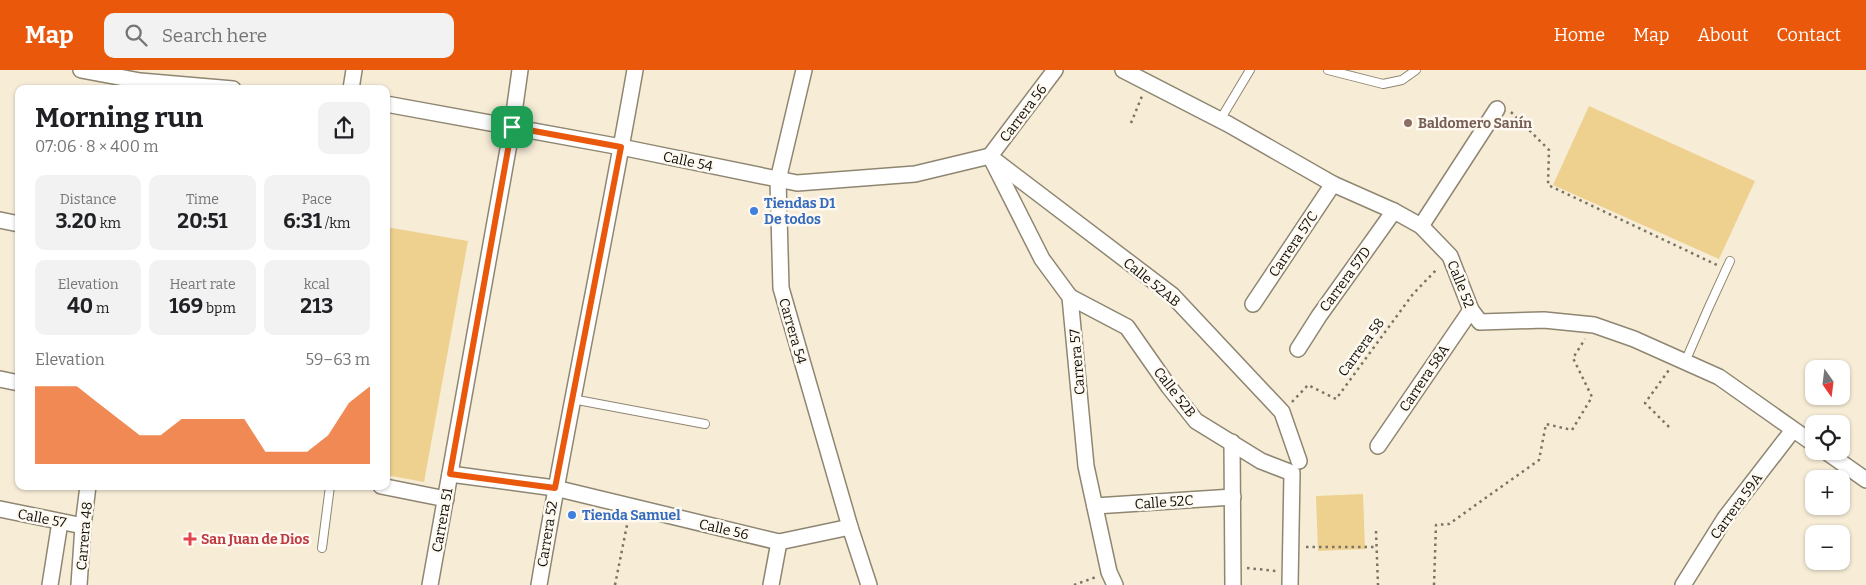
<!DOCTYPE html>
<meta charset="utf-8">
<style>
:root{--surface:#fff;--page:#f2f2f2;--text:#202124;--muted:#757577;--accent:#ea580c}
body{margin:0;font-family:Bitter,serif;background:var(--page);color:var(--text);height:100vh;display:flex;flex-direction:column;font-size:19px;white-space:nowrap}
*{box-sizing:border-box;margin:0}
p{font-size:16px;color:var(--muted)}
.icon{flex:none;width:28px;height:28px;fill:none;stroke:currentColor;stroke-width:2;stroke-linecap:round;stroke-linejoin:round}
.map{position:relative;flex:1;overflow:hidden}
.drawer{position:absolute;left:15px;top:15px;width:375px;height:405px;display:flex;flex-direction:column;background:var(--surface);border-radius:10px;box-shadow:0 1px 4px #0004}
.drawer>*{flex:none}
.needle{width:32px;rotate:166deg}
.tools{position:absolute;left:1805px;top:290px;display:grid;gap:10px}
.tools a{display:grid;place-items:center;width:45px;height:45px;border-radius:10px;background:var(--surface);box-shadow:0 1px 4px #0004;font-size:25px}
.pin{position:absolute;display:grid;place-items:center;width:42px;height:42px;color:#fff;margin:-21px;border-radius:10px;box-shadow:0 2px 8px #0006}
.round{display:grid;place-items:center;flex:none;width:52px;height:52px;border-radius:10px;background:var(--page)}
.overview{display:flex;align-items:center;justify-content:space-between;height:85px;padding:0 20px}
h1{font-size:28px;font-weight:700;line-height:38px}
.figures{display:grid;grid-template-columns:repeat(3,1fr);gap:8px;height:85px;padding:5px 20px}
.figures div{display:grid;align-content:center;border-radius:10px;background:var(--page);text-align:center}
.figures b{font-size:21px;font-weight:700}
.figures small{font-size:14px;font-weight:400}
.figures p{font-size:14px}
.chart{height:140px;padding:10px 20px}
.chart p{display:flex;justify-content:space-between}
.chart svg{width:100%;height:90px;margin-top:5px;fill:var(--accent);opacity:.7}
header{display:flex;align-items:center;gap:30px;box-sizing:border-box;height:70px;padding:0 25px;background:var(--accent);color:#fff}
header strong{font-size:24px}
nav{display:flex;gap:28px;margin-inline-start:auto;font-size:18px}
.search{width:350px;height:45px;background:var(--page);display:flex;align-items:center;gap:12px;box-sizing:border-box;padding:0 18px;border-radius:10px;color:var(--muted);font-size:19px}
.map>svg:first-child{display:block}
.grass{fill:#eed08f}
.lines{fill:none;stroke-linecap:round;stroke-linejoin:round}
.lane-casing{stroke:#8f8672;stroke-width:10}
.street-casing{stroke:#8f8672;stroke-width:18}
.path{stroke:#7a7466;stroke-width:2.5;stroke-dasharray:2.5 4;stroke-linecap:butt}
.lane{stroke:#fff;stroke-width:8}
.street{stroke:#fff;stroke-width:15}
.route-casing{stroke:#fff;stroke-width:10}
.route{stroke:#ea580c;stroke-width:6}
.education-dot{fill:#8d6e63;stroke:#fefaf2;stroke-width:2}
.shop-dot{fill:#3f7fe0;stroke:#fefaf2;stroke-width:2}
.health-dot{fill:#e0444e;stroke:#fefaf2;stroke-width:2}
.labels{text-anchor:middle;stroke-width:5;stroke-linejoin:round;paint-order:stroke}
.street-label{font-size:14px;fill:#110e07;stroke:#fefaf2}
.education-label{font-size:14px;font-weight:bold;fill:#785e54;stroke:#fefaf2;text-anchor:start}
.shop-label{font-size:14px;font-weight:bold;fill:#366cbe;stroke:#fefaf2;text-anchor:start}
.health-label{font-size:14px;font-weight:bold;fill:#be3a42;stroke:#fefaf2;text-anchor:start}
</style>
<header>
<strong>Map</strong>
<div class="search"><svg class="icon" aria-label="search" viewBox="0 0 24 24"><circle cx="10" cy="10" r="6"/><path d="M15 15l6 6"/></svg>Search here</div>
<nav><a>Home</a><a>Map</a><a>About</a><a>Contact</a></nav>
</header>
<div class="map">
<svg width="1866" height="515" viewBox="0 0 1866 515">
<rect width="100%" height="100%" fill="#f7edd7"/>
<g class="grass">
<path d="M1589,36L1755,111L1719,189L1553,115Z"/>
<path d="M386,157L468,171L424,412L386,405Z"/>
<path d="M1363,424L1365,479L1318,481L1316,426Z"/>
</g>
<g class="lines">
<defs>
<g id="lane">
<path d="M1328,0L1383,14L1402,10L1416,0"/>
<path d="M1220,50L1250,0"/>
<path d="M1685,292L1708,239L1730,191"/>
<path d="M572,329L705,354"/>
<path d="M322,478L330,416"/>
</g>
<g id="street">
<path d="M81,0L140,11L233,19"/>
<path d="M804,0L778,110L781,218L850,457L869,515"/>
<path d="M1123,0L1228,54L1333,114L1394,141L1421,156L1450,186L1471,240L1480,252L1544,250L1594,255L1634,269L1719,307L1814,374"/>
<path d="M351,19L354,0"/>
<path d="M386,34L621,77L797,113L915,104L990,86"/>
<path d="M990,86L1042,189L1070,227L1086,396L1109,502L1115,515"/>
<path d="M990,86L1055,0"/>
<path d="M993,89L1172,225L1282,342L1299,391"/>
<path d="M0,150L19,154"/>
<path d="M1421,156L1497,39"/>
<path d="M1070,227L1127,257L1169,317L1196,351L1261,391L1292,403L1290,515"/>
<path d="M1253,234L1333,114"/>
<path d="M1298,279L1319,246L1394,141"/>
<path d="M0,309L19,313"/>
<path d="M1232,372L1233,515"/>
<path d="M1378,376L1471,240"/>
<path d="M1825,381L1866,410"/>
<path d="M450,404L555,418L779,472L850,457"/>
<path d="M381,416L446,429"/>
<path d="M1095,436L1233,427"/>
<path d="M0,439L83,456"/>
<path d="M50,515L60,452"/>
<path d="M79,515L83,456L88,416"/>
<path d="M430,515L512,57L520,0"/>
<path d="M539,515C568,343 605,172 635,0"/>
<path d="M771,515L779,472"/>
<path d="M1683,515L1725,448L1793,360"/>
</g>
</defs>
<use href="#lane" class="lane-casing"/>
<use href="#street" class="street-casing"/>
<g class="path">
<path d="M1511,42L1549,80L1548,115L1717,195"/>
<path d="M1131,53L1142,26"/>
<path d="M1292,332L1308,315L1336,329L1413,224L1438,198"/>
<path d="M1669,357L1645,333L1669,300"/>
<path d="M1376,461L1378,515"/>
<path d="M1306,477H1377"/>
<path d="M1247,498L1276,501"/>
<path d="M615,515L628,450"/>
<path d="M1074,515L1096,507"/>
<path d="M1434,515L1436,455L1449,454L1539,390L1546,354L1572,360L1592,327L1573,288L1585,269"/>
</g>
<use href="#lane" class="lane"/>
<use href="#street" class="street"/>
</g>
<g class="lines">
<defs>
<path id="route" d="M512,57L621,77L555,418L450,404Z"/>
</defs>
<use href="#route" class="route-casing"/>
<use href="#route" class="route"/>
</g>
<circle class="education-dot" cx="1408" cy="53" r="5"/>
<g class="shop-dot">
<circle cx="754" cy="141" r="5"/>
<circle cx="572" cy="445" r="5"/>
</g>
<path class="health-dot" d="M187.5 461.5h5v5h5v5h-5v5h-5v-5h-5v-5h5z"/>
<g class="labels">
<g class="street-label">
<text transform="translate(1023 43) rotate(-53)" y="5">Carrera 56</text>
<text transform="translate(688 91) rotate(12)" y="5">Calle 54</text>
<text transform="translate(1293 174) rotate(-56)" y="5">Carrera 57C</text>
<text transform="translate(1345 209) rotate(-54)" y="5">Carrera 57D</text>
<text transform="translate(1152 212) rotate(39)" y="5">Calle 52AB</text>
<text transform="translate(1461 214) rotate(68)" y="5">Calle 52</text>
<text transform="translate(793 261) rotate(74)" y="5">Carrera 54</text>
<text transform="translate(1361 277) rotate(-54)" y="5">Carrera 58</text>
<text transform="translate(1077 292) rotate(-95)" y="5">Carrera 57</text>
<text transform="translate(1424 308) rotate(-56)" y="5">Carrera 58A</text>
<text transform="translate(1175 322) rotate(52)" y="5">Calle 52B</text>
<text transform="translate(1164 432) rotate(-4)" y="5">Calle 52C</text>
<text transform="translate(1736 436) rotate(-54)" y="5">Carrera 59A</text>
<text transform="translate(42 448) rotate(11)" y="5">Calle 57</text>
<text transform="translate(442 450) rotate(-80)" y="5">Carrera 51</text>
<text transform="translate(724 459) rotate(13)" y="5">Calle 56</text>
<text transform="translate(547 464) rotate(-81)" y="5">Carrera 52</text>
<text transform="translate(84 466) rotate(-85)" y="5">Carrera 48</text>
</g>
<g class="education-label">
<text x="1418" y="58">Baldomero Sanín</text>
</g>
<g class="shop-label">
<text x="764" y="138">Tiendas D1<tspan x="764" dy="16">De todos</tspan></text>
<text x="582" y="450">Tienda Samuel</text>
</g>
<g class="health-label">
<text x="201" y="474">San Juan de Dios</text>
</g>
</g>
</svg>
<div class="tools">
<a><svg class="needle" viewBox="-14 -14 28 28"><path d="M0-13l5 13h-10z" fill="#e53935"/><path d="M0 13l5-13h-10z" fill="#757577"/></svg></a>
<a><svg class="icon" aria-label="locate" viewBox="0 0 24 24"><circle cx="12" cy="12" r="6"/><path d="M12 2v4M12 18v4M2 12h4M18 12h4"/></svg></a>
<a>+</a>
<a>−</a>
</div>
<div class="pin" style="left:512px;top:57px;background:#1e9e55"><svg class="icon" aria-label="arrive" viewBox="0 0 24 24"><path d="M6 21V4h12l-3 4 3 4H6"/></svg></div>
<section class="drawer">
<div class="overview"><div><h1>Morning run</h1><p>07:06 · 8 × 400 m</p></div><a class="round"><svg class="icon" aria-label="share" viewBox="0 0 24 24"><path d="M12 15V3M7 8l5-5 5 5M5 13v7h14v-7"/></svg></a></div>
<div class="figures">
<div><p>Distance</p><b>3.20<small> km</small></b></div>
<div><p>Time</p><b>20:51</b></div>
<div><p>Pace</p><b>6:31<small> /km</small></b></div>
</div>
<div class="figures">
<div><p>Elevation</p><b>40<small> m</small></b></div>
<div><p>Heart rate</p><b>169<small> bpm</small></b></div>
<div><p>kcal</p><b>213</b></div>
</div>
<div class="chart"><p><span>Elevation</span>59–63 m</p>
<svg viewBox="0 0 160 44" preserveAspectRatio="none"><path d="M0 44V6L10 6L20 6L30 14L40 22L50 30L60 30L70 22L80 22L90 22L100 22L110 38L120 38L130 38L140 30L150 14L160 6V44z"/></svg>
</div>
</section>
</div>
